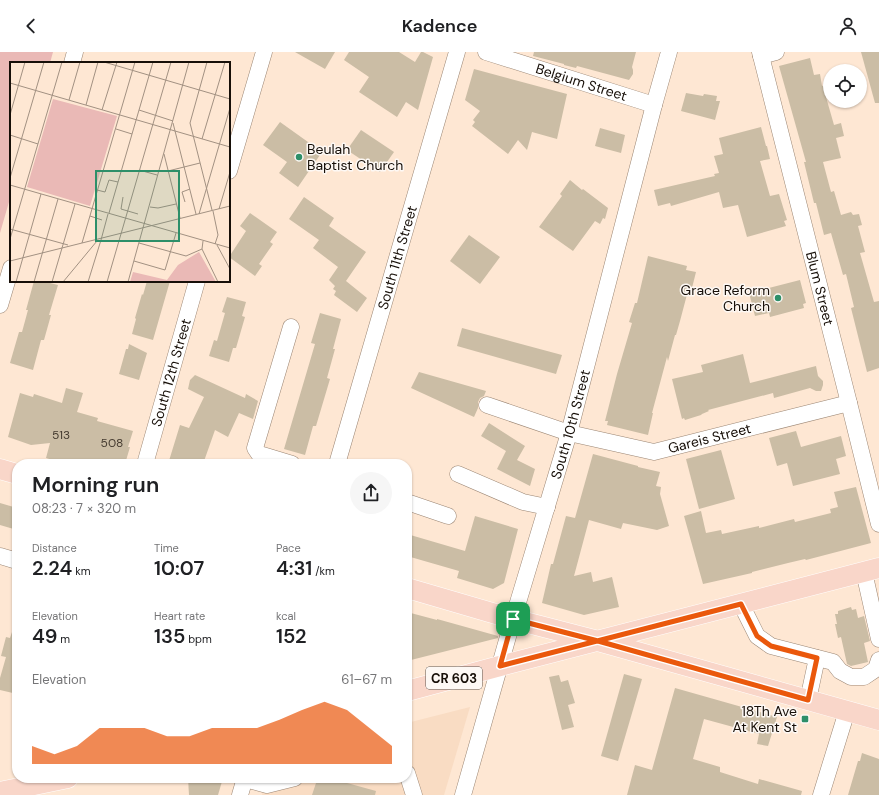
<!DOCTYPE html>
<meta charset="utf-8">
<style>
:root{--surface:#fff;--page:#f6f6f6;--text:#202124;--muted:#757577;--accent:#ea580c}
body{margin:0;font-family:"DM Sans",sans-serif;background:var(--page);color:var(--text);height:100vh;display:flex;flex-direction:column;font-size:15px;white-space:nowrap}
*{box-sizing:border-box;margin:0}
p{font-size:13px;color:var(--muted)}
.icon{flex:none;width:22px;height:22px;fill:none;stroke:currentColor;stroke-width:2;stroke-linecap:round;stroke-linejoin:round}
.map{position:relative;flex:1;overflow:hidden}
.drawer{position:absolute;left:12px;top:407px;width:400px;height:324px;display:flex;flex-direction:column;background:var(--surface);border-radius:16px;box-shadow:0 1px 3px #0004}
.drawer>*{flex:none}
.buttons{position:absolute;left:823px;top:12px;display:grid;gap:8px}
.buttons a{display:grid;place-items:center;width:44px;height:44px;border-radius:50%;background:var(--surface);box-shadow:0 1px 3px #0004;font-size:20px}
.pin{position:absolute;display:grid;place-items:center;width:34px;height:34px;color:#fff;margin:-17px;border-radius:8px;box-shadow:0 2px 6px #0006}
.round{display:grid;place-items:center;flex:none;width:42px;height:42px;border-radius:21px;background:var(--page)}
.summary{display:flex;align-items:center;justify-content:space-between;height:68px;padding:0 20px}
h1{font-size:22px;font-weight:600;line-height:30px}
.metrics{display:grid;grid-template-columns:repeat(3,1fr);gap:6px;height:68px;padding:4px 20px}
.metrics div{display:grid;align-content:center}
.metrics b{font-size:20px;font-weight:600}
.metrics small{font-size:11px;font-weight:400}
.metrics p{font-size:11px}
.chart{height:112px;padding:8px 20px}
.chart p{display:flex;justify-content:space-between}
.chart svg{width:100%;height:72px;margin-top:4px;fill:var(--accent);opacity:.7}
header{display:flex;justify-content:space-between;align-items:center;height:52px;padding:0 20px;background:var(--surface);font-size:18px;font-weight:600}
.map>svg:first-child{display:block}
.built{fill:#f9dcc3}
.green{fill:#eab9b6}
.building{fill:#cbbda5}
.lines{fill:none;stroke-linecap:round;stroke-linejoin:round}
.minor-casing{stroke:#9b8674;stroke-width:17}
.major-casing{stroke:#fff;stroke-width:21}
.minor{stroke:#fff;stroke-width:16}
.major{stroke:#f9d6c9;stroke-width:20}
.route-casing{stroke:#fff;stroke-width:8}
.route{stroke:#ea580c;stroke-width:5}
.poi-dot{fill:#2d8f69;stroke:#fdf8f4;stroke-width:1.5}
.labels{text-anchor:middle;stroke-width:3;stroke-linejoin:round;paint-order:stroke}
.number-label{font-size:12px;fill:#443a2f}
.shield{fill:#fdf8f4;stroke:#5c554f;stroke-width:1}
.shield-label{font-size:13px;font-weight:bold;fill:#170f08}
.street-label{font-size:14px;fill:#170f08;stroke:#fdf8f4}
.poi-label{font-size:14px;fill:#170f08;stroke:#fdf8f4;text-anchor:end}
.inset-road{fill:none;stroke:#a29182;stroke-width:1}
.view{fill:#2d8f69;fill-opacity:0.15;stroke:#2d8f69;stroke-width:2}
.inset-edge{fill:none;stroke:#170f08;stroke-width:2}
</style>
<header><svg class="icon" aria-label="back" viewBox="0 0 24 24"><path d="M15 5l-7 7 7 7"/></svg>Kadence<svg class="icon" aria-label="person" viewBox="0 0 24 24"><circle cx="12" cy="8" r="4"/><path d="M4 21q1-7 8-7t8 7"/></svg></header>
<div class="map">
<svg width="879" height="743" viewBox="0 0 879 743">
<rect width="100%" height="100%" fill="#fee7d3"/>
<path class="built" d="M470,655L444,743H262L267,726H407V671Z"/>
<path class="green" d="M0,0H53L50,11H11V143L0,181Z"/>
<g class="building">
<path d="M295,0H335L325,17Z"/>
<path d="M349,0H399L415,10L421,0H423L433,5L418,58L406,50L397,65L359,40L369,25L344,8Z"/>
<path d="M534,0H636L632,15L633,18V22L629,28L577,14L576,16L564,13V12L533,4Z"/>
<path d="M861,0H879V51H875Z"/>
<path d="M810,6L814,23L820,22L822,34L825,33L828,45H826L834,73L841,71L844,84L836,86L841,106L823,110L831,140L834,139L841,163L851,160L853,163L859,162L862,173L858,174L865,200L860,201L874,250L879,249V316L867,320L851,256L854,255L846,222L843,223L831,181L824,183L816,151H814L804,110H806L779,14Z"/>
<path d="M474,17L567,42L557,87L532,80L527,98L518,88L508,102L472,74L475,70L473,68L480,59L465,48Z"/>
<path d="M686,41L703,44L704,42L717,44L716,49H720L715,68L681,59Z"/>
<path d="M280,70L322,100L298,135L279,121L287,110L263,93Z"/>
<path d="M761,75L766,94H767L770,107L760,109L770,144L779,142L787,168L784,169L786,174L747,185L738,153L723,156L719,140L671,154L670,151L658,154L654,138L715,124L714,122L719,121L714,104L723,102L719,86Z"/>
<path d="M600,76L625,83L621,101L595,94Z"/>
<path d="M361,78L394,100L380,120L347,98Z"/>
<path d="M570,128L582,138L583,137L608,156L605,167L603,166L600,172L595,169L573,199L539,175L562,144L560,142Z"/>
<path d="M304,145L334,166L329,174L366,200L346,229L367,246L357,260L334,243L336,239L333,237L335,234L329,228L338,215L313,196L319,188L289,167Z"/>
<path d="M250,161L277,180L270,190L273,192L259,212L262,214L255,224L229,205L246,179L240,174Z"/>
<path d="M469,183L500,205L480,232L450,209Z"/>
<path d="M648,204L687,214L686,218L696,220L692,236L689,235L680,269L676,283H675L668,309L667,305L652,361H653L648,383L607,373L608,369H605L617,322L632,271L629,270L635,251H637Z"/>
<path d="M800,228L806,251L803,252L804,256L770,265L769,261L755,264L749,241Z"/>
<path d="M34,229H42L58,233L49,263H51L44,288H41L33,318L10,311L19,280H22L28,258H26Z"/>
<path d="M147,229H170L153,288L132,282L136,267L135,266L142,242L143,243Z"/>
<path d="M227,245L246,250L242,264L245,265L236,296H233L229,310L209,304L214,288L217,289L225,261L222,260Z"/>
<path d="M320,261L341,267L333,297H335L327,326L330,327L316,374H313L305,403L284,397L315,292L311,291Z"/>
<path d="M462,276L562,303L556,322L457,294Z"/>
<path d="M129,292L147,301L139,328L119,322L126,297H128Z"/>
<path d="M743,302L750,331L816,314L818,324L823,329V333L821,339H816L810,336L774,346L773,341L708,358L709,359L702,362L701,363L685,368L684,366L682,367L672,327L703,320L701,313Z"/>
<path d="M419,320L486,339L484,344L480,346L478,350V356L474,365L411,336Z"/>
<path d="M195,323L245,346L246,342L258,349L253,367L239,361L228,385L215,378L203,412H168L180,373L189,376L204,345L188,337L190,328Z"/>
<path d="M66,336L83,341L77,360L98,366L97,369L133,379L128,395H130L125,412H66L46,406L50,391L31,393L8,385L20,341L33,345L34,342L62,351Z"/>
<path d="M489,371L525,394L517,408L535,417L530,434L497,417L506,399L481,384Z"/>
<path d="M796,379L801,395L841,384L846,404L836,407L840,422L793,434L787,411L777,414L769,386Z"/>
<path d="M721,398L735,447L699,457L686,407Z"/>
<path d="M593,402L638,414V415L660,420L656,434L661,435L660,442L669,474L657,478L623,471L621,477L589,468L574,524L591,520L593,530L612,525L619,555L584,563L542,551L551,512H553L566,464L575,466Z"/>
<path d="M856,435L871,491L806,508L805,507L788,511L752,520V521L703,532L684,464L701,459L706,481L721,478L722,482L759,474V476L794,467L795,470L831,461L830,457L838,455L834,440Z"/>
<path d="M0,451L17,456V478L0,473Z"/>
<path d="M475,464L518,477L504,531L493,537L457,526L459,519L407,504V482L465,499Z"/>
<path d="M851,555L852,558L856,557L858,566L864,564L870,589L864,591L868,610L851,614L847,612L841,585L838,586L835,572H837L835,562H838V559Z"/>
<path d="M407,560L437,568V567L498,584V586L407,609Z"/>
<path d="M13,577L17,578V642L0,638V626L6,605L1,604L6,585L10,586Z"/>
<path d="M624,622L642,627L618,709L601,704Z"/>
<path d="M559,623L561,630L568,628L575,651L568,653L574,675L562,678L549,625Z"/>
<path d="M675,636L777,665L768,694L757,692L759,682L704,667L693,707L720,715V720L758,732L759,727L802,739L801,743H627L635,713L652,718Z"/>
<path d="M862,701L879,707V743H848L858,709H860Z"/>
<path d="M188,726H223L218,743H189Z"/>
<path d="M329,726L376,739L375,743H312L317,728L328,731Z"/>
</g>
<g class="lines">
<defs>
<g id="minor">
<path id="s1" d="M486,0L654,53"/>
<path id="s2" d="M760,0L849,351L879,472"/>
<path d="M761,4L776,0"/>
<path d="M72,11L75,0"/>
<path d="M229,119L264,0"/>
<path d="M0,253L11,216"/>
<path d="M291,275L255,396L259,402L292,412"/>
<path id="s3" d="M487,353L569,381L654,400L849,351"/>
<path id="s4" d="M145,412L197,229"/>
<path id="s5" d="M337,412L457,0"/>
<path d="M458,422L523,450L547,455"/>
<path d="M407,450L448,464"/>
<path d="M0,504L17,509"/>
<path d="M864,520L879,587"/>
<path d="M741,552L757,584L771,594L833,610L840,619L851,625H864L876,617L879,608"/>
<path d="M808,648L817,606"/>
<path d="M407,721L414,743"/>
<path d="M245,727L267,733L295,726"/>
<path d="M240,743L245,726"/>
<path id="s6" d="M463,743L513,567L569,381L654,53L669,0"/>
<path d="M821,743L847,659"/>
</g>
<g id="major">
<path d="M0,417L17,422"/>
<path d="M407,536L513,567L598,589L879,668"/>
<path d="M407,639L500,614L879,516"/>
<path d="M0,740L68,726"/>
</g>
</defs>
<use href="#minor" class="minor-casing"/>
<use href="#major" class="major-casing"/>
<use href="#minor" class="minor"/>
<use href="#major" class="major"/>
</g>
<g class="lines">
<defs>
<path id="route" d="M513,567L500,614L741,552L757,584L771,594L817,606L808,648L598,589L513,567"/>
</defs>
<use href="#route" class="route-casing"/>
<use href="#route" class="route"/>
</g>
<g class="poi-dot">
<circle cx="299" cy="105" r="4"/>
<circle cx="778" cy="246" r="4"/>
<rect x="801" y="663" width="8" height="8" rx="2"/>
</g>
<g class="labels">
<g class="number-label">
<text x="61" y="387">513</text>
<text x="112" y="395">508</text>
</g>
<rect class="shield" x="426" y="615" width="56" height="22" rx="3"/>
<g class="shield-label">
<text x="454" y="631">CR 603</text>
</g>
<g class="street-label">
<text dy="5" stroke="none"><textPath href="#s1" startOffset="100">Belgium Street</textPath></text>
<text dy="5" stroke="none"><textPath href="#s5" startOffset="215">South 11th Street</textPath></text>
<text dy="5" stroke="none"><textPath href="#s2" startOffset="244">Blum Street</textPath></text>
<text dy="5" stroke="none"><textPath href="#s4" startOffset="95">South 12th Street</textPath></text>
<text dy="5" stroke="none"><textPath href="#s6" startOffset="386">South 10th Street</textPath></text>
<text dy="5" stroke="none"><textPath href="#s3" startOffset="231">Gareis Street</textPath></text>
</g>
<g class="poi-label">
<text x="307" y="102" text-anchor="start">Beulah<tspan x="307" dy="16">Baptist Church</tspan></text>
<text x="770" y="243">Grace Reform<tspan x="770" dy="16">Church</tspan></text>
<text x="797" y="664">18Th Ave<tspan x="797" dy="16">At Kent St</tspan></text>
</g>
</g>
<g transform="translate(10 10)">
<rect width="220" height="220" fill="#fee7d3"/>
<path d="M43,37L107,54L80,144L17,125ZM189,190L206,220H120L123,210L157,218L168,203Z" fill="#eab9b6"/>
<path class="inset-road" d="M94,0L220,37M197,0L180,61L202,148M0,21L220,85M59,38L70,0M76,43L88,0M92,48L107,0M129,48L163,59M0,53L15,0M163,61L186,152M106,67L122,72M0,73L28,82M192,77L215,0M154,92L170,156M129,108L147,113M158,109L190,101M0,116L34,0M0,123L220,186M87,128L95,130L99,118L108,120M113,135L111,147L128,152M175,140L172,130L180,127M140,145L148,146L166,142M209,147L220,110M203,149L208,173L205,182M99,151L143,0M189,152L220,46M80,154L92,158M0,167L58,183M0,177L52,0M91,178L98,152M193,179L192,187L208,220M72,181L125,0M129,181L176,194L192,187M207,183L220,207M0,199L220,144M124,199L155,208L166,171M6,220L31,132M24,220L48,137M42,220L65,142M53,220L87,179M78,220L91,178M97,220L161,0M118,220L179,0"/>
<path class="view" d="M86,109H169V179H86Z"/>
<rect width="220" height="220" class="inset-edge"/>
</g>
</svg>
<div class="buttons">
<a><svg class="icon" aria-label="locate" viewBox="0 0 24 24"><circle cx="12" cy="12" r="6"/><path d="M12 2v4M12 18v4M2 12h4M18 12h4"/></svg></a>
</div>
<div class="pin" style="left:513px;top:567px;background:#1e9e55"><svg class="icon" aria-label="arrive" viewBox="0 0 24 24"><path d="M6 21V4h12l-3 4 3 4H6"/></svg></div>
<section class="drawer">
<div class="summary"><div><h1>Morning run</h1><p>08:23 · 7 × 320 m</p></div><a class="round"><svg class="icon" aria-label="share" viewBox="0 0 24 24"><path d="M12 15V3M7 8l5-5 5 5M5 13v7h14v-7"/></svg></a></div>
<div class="metrics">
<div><p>Distance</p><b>2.24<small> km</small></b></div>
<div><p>Time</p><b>10:07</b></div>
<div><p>Pace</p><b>4:31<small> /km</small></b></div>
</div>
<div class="metrics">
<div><p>Elevation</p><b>49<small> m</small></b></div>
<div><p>Heart rate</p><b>135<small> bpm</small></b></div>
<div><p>kcal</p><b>152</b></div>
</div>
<div class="chart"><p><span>Elevation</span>61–67 m</p>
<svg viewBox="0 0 160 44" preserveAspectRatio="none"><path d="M0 44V33L10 38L20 33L30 22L40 22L50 22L60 27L70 27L80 22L90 22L100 22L110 17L120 11L130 6L140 11L150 22L160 33V44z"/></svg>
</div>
</section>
</div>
